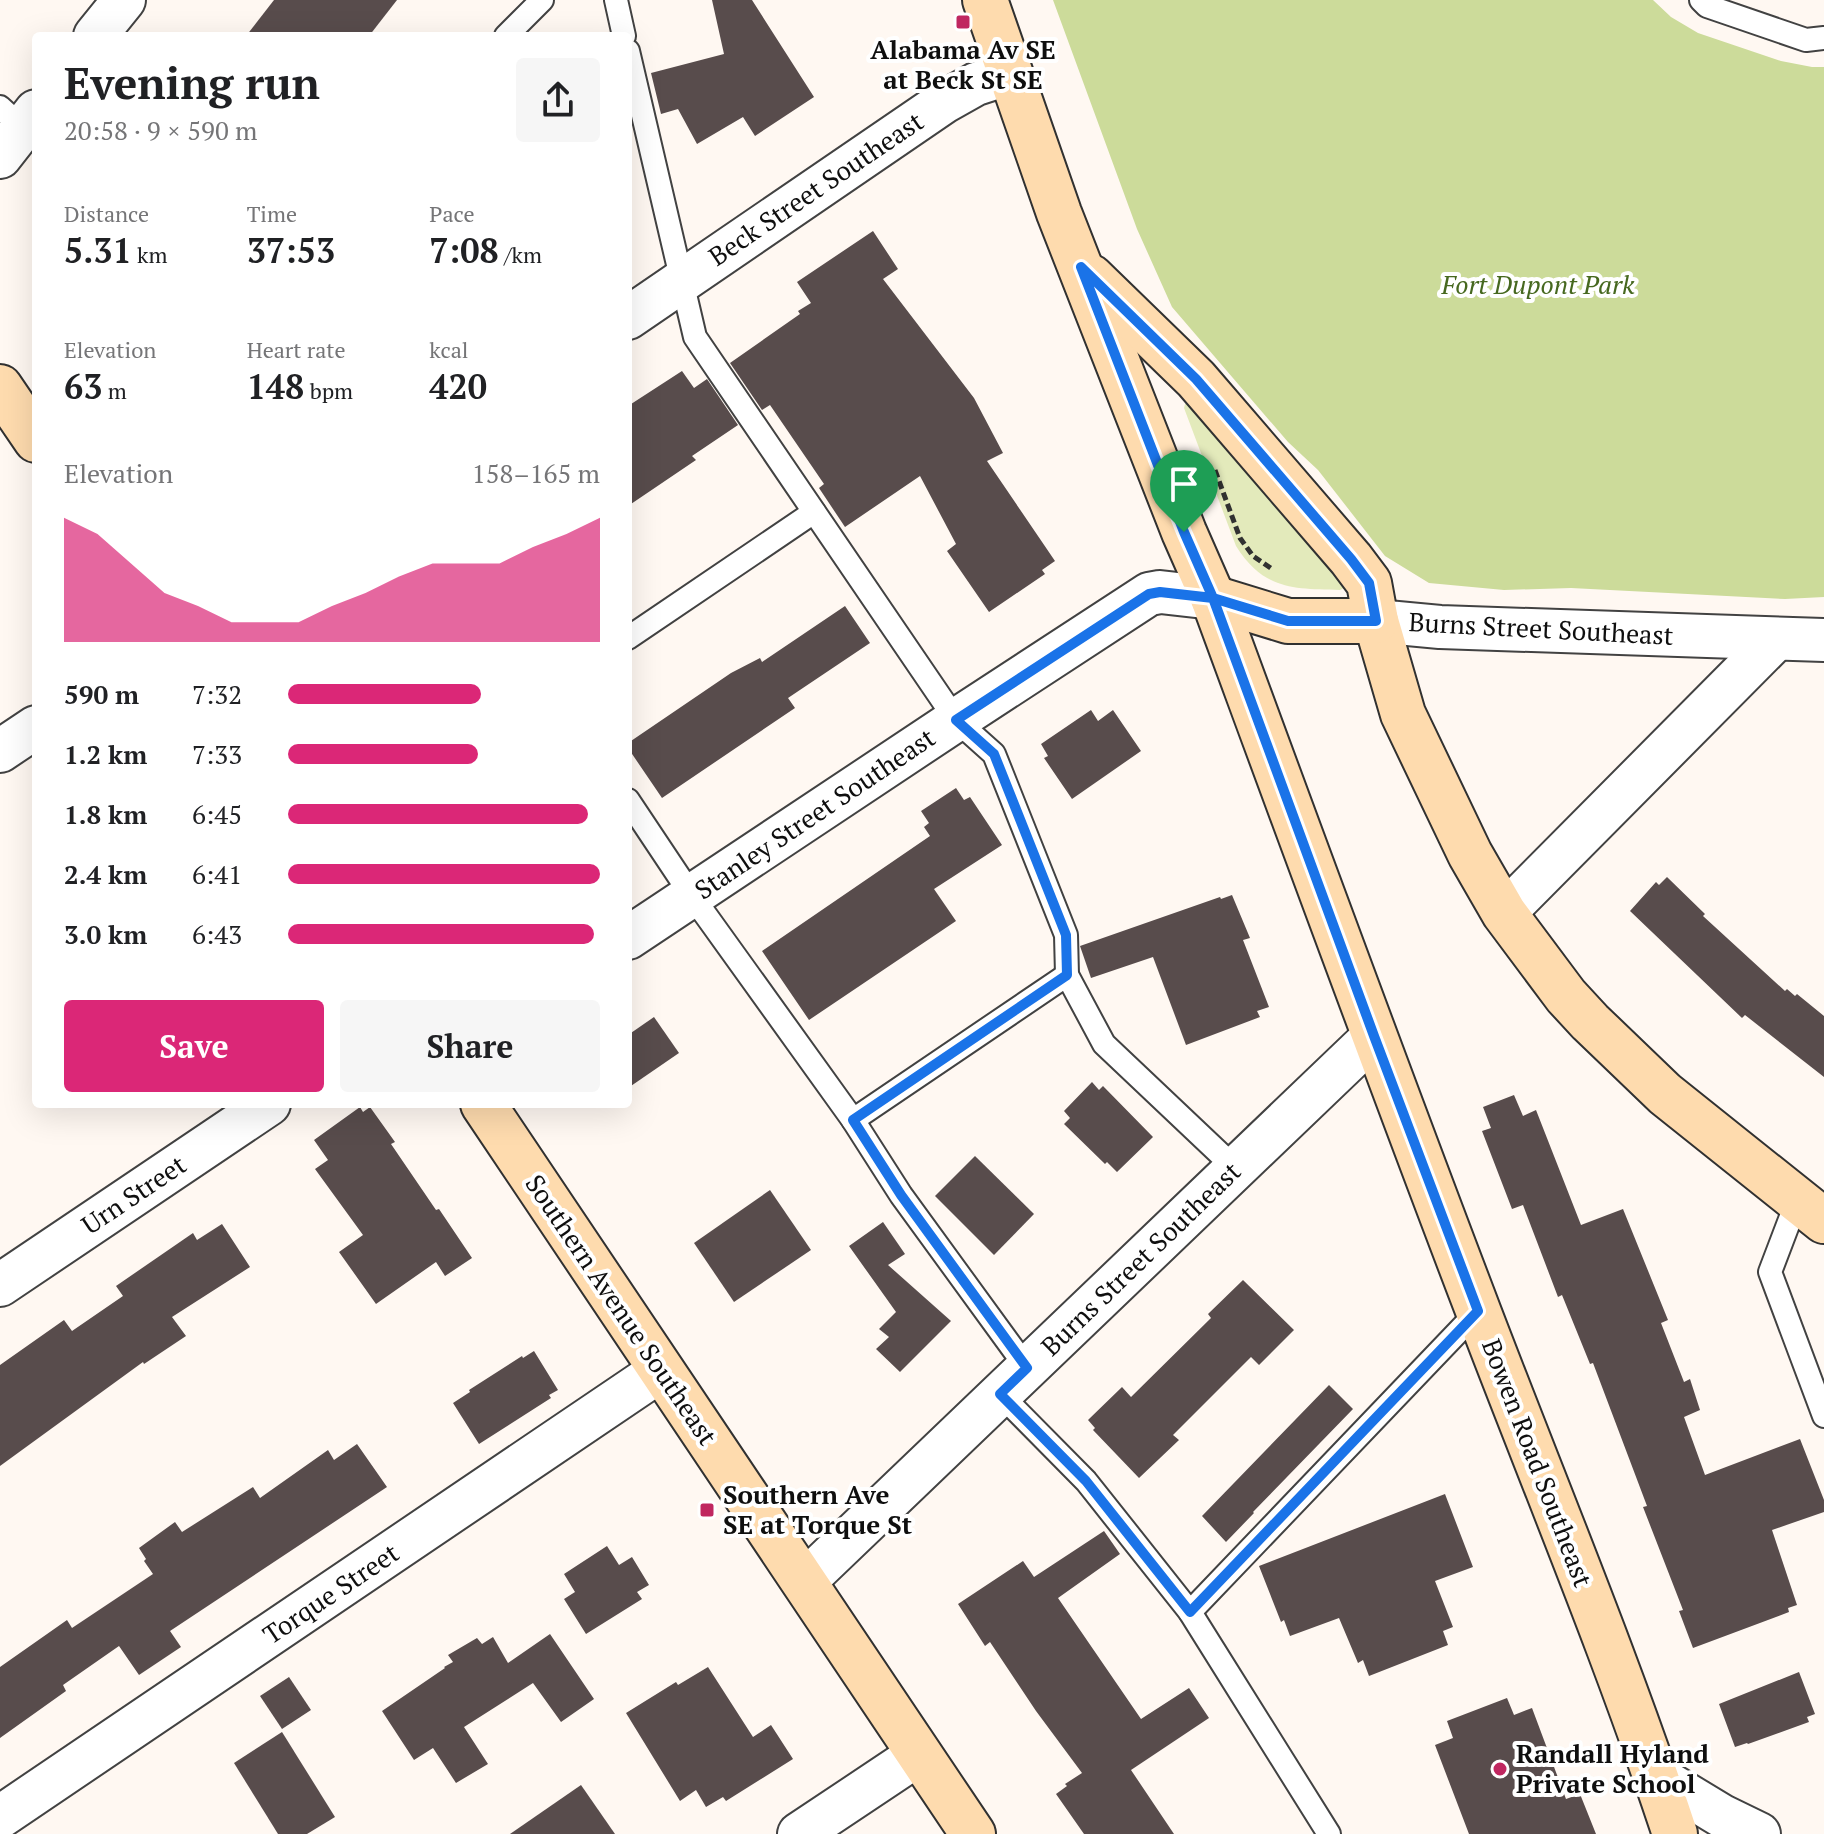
<!DOCTYPE html>
<meta charset="utf-8">
<style>
:root{--surface:#fff;--page:#f6f6f6;--text:#202124;--muted:#757577;--accent:#db2777}
body{margin:0;font-family:"PT Serif",serif;background:var(--page);color:var(--text);height:100vh;display:flex;flex-direction:column;font-size:30px;white-space:nowrap}
*{box-sizing:border-box;margin:0}
p{font-size:26px;color:var(--muted)}
.icon{flex:none;width:44px;height:44px;fill:none;stroke:currentColor;stroke-width:2;stroke-linecap:round;stroke-linejoin:round}
.map{position:relative;flex:1;overflow:hidden}
.drawer{position:absolute;left:32px;top:32px;width:600px;height:1076px;display:flex;flex-direction:column;background:var(--surface);border-radius:8px;box-shadow:0 8px 32px #0002}
.drawer>*{flex:none}
.pin{position:absolute;display:grid;place-items:center;width:68px;height:68px;color:#fff;margin:-82px -34px;border-radius:50% 50% 50% 0;rotate:-45deg;box-shadow:0 0 8px #0007}
.pin .icon{rotate:45deg}
.round{display:grid;place-items:center;flex:none;width:84px;height:84px;border-radius:8px;background:var(--page)}
.head{display:flex;align-items:center;justify-content:space-between;height:136px;padding:0 32px}
h1{font-size:44px;font-weight:800;line-height:60px}
.metrics{display:grid;grid-template-columns:repeat(3,1fr);gap:12px;height:136px;padding:8px 32px}
.metrics div{display:grid;align-content:center}
.metrics b{font-size:34px;font-weight:800}
.metrics small{font-size:22px;font-weight:400}
.metrics p{font-size:22px}
.chart{height:224px;padding:16px 32px}
.chart p{display:flex;justify-content:space-between}
.chart svg{width:100%;height:144px;margin-top:8px;fill:var(--accent);opacity:.7}
.action{display:flex;gap:16px;margin-top:auto;padding:16px 32px}
.action a{flex:1;height:92px;border-radius:8px;background:var(--accent);color:#fff;font-size:32px;font-weight:800;line-height:92px;text-align:center}
.action a+a{background:var(--page);color:var(--text)}
ul{padding:0 32px;list-style:none;font-size:26px}
li{display:grid;grid-template-columns:128px 96px 1fr;align-items:center;height:60px}
li i{height:20px;border-radius:10px;background:var(--accent)}
.map>svg:first-child{display:block}
.green{fill:#e3eabb}
.forest{fill:#ccdb9a}
.building{fill:#584c4c}
.lines{fill:none;stroke-linecap:round;stroke-linejoin:round}
.lane-casing{stroke:#424242;stroke-width:26}
.street-casing{stroke:#424242;stroke-width:46}
.secondary-casing{stroke:#313131;stroke-width:48}
.path{stroke:#313131;stroke-width:5;stroke-dasharray:8 4;stroke-linecap:butt}
.lane{stroke:#fff;stroke-width:22}
.street{stroke:#fff;stroke-width:42}
.secondary{stroke:#fedbae;stroke-width:44}
.route-casing{stroke:#fff;stroke-width:16}
.route{stroke:#1a73e8;stroke-width:10}
.poi-dot{fill:#c02760;stroke:#fff;stroke-width:3}
.labels{text-anchor:middle;stroke-width:8;stroke-linejoin:round;paint-order:stroke}
.poi-label{font-size:26px;font-weight:bold;fill:#0f0f0f;stroke:#fff;text-anchor:start}
.street-label{font-size:26px;fill:#0f0f0f;stroke:#fff}
.park-label{font-size:26px;font-style:italic;fill:#46681f;stroke:#fff}
</style>
<div class="map">
<svg width="1824" height="1834" viewBox="0 0 1824 1834">
<rect width="100%" height="100%" fill="#fff8f2"/>
<path class="green" d="M1190,401L1341,577L1344,588L1340,590C1293,589 1264,590 1236,546L1184,408L1185,404Z"/>
<path class="forest" d="M1053,0H1653L1671,17L1698,33L1781,61L1812,67H1824V597L1785,599L1571,588L1504,590L1429,583L1385,556L1318,470L1288,442L1172,307L1137,229Z"/>
<g class="building">
<path d="M274,0H397L369,36H246Z"/>
<path d="M712,0H752L814,97L755,136L743,117L697,144L678,109L661,114L651,73L724,54Z"/>
<path d="M873,231L898,269L883,279L974,398L1003,453L987,461L1055,561L1042,570L1045,574L989,612L947,551L956,544L920,476L845,527L819,488L824,484L770,405L762,410L730,363L800,314L798,311L811,303L797,282Z"/>
<path d="M682,371L694,388L707,379L738,425L692,456L696,460L628,506V406Z"/>
<path d="M845,606L870,643L788,698L795,708L662,798L628,748V743L731,673L760,658L762,662Z"/>
<path d="M1091,710L1098,721L1113,710L1141,751L1072,799L1044,758L1048,756L1041,744Z"/>
<path d="M956,788L964,800L970,797L1002,845L934,889L956,921L809,1020L762,951L930,836L924,827L929,823L921,811Z"/>
<path d="M1667,877L1705,914L1703,916L1785,991L1787,989L1795,996L1797,994L1824,1016V1077L1745,1015L1742,1018L1630,911L1656,882L1659,885Z"/>
<path d="M1232,895L1250,938L1243,940L1269,1007L1257,1011L1260,1017L1186,1045L1153,957L1091,978L1080,946L1220,897L1221,899Z"/>
<path d="M654,1017L679,1053L628,1088V1035Z"/>
<path d="M1092,1082L1099,1090L1103,1086L1153,1137L1117,1172L1107,1162L1105,1164L1064,1124L1070,1118L1064,1111Z"/>
<path d="M1514,1095L1523,1116L1536,1110L1581,1225L1623,1209L1668,1320L1661,1323L1684,1382L1690,1379L1700,1410L1684,1417L1705,1475L1800,1439L1824,1500V1512L1772,1530L1797,1605L1788,1608L1789,1612L1693,1648L1679,1611L1683,1610L1643,1507L1647,1506L1593,1363L1590,1364L1562,1295L1558,1297L1523,1205L1512,1209L1482,1131L1491,1128L1483,1107Z"/>
<path d="M360,1107L363,1112L370,1107L395,1142L391,1144L436,1210L439,1209L472,1258L445,1276L436,1262L376,1304L339,1252L363,1235L315,1169L328,1160L314,1140Z"/>
<path d="M975,1156L1034,1214L994,1255L935,1196Z"/>
<path d="M770,1190L811,1250L734,1302L694,1243Z"/>
<path d="M883,1222L905,1254L888,1265L951,1321L900,1372L876,1349L889,1337L879,1329L896,1312L849,1246Z"/>
<path d="M222,1224L250,1267L172,1317L186,1336L144,1364L143,1362L0,1466V1365L64,1320L72,1331L123,1296L116,1286L193,1233L197,1240Z"/>
<path d="M1243,1280L1294,1330L1259,1365L1251,1357L1173,1435L1179,1440L1139,1478L1093,1430L1095,1428L1088,1420L1122,1387L1131,1397L1211,1318L1208,1314Z"/>
<path d="M534,1351L558,1390L549,1395L551,1398L479,1444L453,1403L470,1392L469,1390L522,1356L523,1358Z"/>
<path d="M1329,1385L1353,1409L1253,1512L1254,1513L1226,1542L1202,1516Z"/>
<path d="M357,1444L387,1487L170,1631L181,1647L139,1675L119,1646L63,1685L66,1691L0,1738V1667L67,1620L72,1628L153,1574L144,1561L146,1559L139,1548L175,1522L182,1532L253,1487L260,1498L328,1450L334,1460Z"/>
<path d="M1445,1494L1473,1567L1435,1581L1453,1627L1443,1631L1448,1645L1369,1676L1363,1660L1358,1663L1339,1618L1290,1636L1284,1620L1281,1622L1259,1566Z"/>
<path d="M1104,1531L1120,1554L1058,1598L1141,1719L1189,1688L1209,1718L1131,1770L1174,1834H1084L1056,1794L1067,1786L1065,1784L1082,1773L1036,1711L990,1642L985,1646L958,1604L1023,1561L1034,1577Z"/>
<path d="M607,1546L619,1565L632,1557L649,1585L637,1592L642,1599L586,1634L564,1599L575,1592L564,1574Z"/>
<path d="M550,1634L594,1699L561,1722L533,1683L464,1727L488,1764L456,1783L433,1748L414,1760L382,1711L445,1668L444,1667L453,1662L448,1655L477,1638L482,1644L493,1637L508,1663Z"/>
<path d="M708,1667L753,1737L771,1725L793,1759L726,1801L723,1797L706,1807L696,1790L680,1801L626,1713L676,1682L678,1685Z"/>
<path d="M1799,1672L1815,1714L1807,1717L1809,1722L1748,1744L1747,1743L1735,1747L1719,1704Z"/>
<path d="M289,1677L311,1710L282,1729L260,1696Z"/>
<path d="M1507,1698L1514,1715L1532,1708L1566,1799L1580,1794L1596,1834H1469L1435,1745L1453,1738L1447,1721Z"/>
<path d="M282,1732L335,1817L307,1834H278L234,1763Z"/>
<path d="M581,1785L615,1834H510Z"/>
</g>
<g class="lines">
<defs>
<g id="lane">
<path d="M616,0L624,36"/>
<path d="M1701,0L1707,6L1806,40L1824,38"/>
<path d="M506,36L542,0"/>
<path d="M628,51L695,337L956,720L994,754L1066,935L1067,975L1104,1044L1235,1168"/>
<path d="M0,107L23,128"/>
<path d="M628,638L814,512"/>
<path d="M628,800L692,896L853,1120L901,1195L1027,1368"/>
<path d="M853,1120L1067,975"/>
<path d="M1797,1201L1770,1272L1824,1416"/>
<path d="M1000,1394L1086,1481L1190,1612L1329,1834"/>
<path d="M1190,1612L1478,1311"/>
</g>
<g id="street">
<path d="M95,36L124,0"/>
<path d="M0,157L36,111"/>
<path d="M628,318L944,102L976,84L1010,73"/>
<path d="M1376,621L1440,627L1824,640"/>
<path d="M0,751L36,727"/>
<path d="M1504,913L1776,639"/>
<path d="M628,938L956,720L1149,594L1160,592L1213,598"/>
<path d="M0,1285L269,1104"/>
<path d="M804,1582L1374,1036"/>
<path d="M1656,1776L1722,1816L1759,1834"/>
<path d="M0,1817L661,1370"/>
<path d="M799,1834L919,1754"/>
</g>
<g id="secondary">
<path d="M985,0L1059,213L1184,532L1213,598C1301,837 1388,1075 1479,1313C1545,1486 1617,1658 1675,1834"/>
<path d="M1091,277L1196,379L1351,559L1369,583L1376,621L1403,714L1470,854L1504,913L1566,996L1590,1022L1665,1094L1824,1221"/>
<path d="M0,387L36,440"/>
<path d="M1213,598L1288,621H1376"/>
<path d="M483,1104L973,1834"/>
</g>
</defs>
<use href="#lane" class="lane-casing"/>
<use href="#street" class="street-casing"/>
<use href="#secondary" class="secondary-casing"/>
<path class="path" d="M1215,470L1240,538L1253,556L1272,569"/>
<use href="#lane" class="lane"/>
<use href="#street" class="street"/>
<use href="#secondary" class="secondary"/>
</g>
<g class="lines">
<defs>
<path id="route" d="M1184,532L1213,598L1160,592L1149,594L956,720L994,754L1066,935L1067,975L853,1120L901,1195L1027,1368L1000,1394L1086,1481L1190,1612L1478,1311L1374,1036L1213,598L1288,621H1376L1369,583L1351,559L1196,379L1081,267L1184,532"/>
</defs>
<use href="#route" class="route-casing"/>
<use href="#route" class="route"/>
</g>
<g class="poi-dot">
<rect x="955" y="14" width="16" height="16" rx="4"/>
<rect x="699" y="1502" width="16" height="16" rx="4"/>
<circle cx="1500" cy="1769" r="8"/>
</g>
<g class="labels">
<g class="poi-label">
<text x="963" y="59" text-anchor="middle">Alabama Av SE<tspan x="963" dy="30">at Beck St SE</tspan></text>
<text x="723" y="1504">Southern Ave<tspan x="723" dy="30">SE at Torque St</tspan></text>
<text x="1516" y="1763">Randall Hyland<tspan x="1516" dy="30">Private School</tspan></text>
</g>
<g class="street-label">
<text transform="translate(816 189) rotate(-34)" y="9">Beck Street Southeast</text>
<text transform="translate(1541 629) rotate(3)" y="9">Burns Street Southeast</text>
<text transform="translate(815 814) rotate(-34)" y="9">Stanley Street Southeast</text>
<text transform="translate(134 1195) rotate(-34)" y="9">Urn Street</text>
<text transform="translate(1141 1259) rotate(-44)" y="9">Burns Street Southeast</text>
<text transform="translate(621 1310) rotate(56)" y="9">Southern Avenue Southeast</text>
<text transform="translate(1537 1463) rotate(69)" y="9">Bowen Road Southeast</text>
<text transform="translate(331 1594) rotate(-34)" y="9">Torque Street</text>
</g>
<g class="park-label">
<text x="1538" y="294">Fort Dupont Park</text>
</g>
</g>
</svg>
<div class="pin" style="left:1184px;top:532px;background:#1e9e55"><svg class="icon" aria-label="arrive" viewBox="0 0 24 24"><path d="M6 21V4h12l-3 4 3 4H6"/></svg></div>
<section class="drawer">
<div class="head"><div><h1>Evening run</h1><p>20:58 · 9 × 590 m</p></div><a class="round"><svg class="icon" aria-label="share" viewBox="0 0 24 24"><path d="M12 15V3M7 8l5-5 5 5M5 13v7h14v-7"/></svg></a></div>
<div class="metrics">
<div><p>Distance</p><b>5.31<small> km</small></b></div>
<div><p>Time</p><b>37:53</b></div>
<div><p>Pace</p><b>7:08<small> /km</small></b></div>
</div>
<div class="metrics">
<div><p>Elevation</p><b>63<small> m</small></b></div>
<div><p>Heart rate</p><b>148<small> bpm</small></b></div>
<div><p>kcal</p><b>420</b></div>
</div>
<div class="chart"><p><span>Elevation</span>158–165 m</p>
<svg viewBox="0 0 160 44" preserveAspectRatio="none"><path d="M0 44V6L10 11L20 20L30 29L40 33L50 38L60 38L70 38L80 33L90 29L100 24L110 20L120 20L130 20L140 15L150 11L160 6V44z"/></svg>
</div>
<ul>
<li><b>590 m</b>7:32<i style="width:62%"></i></li>
<li><b>1.2 km</b>7:33<i style="width:61%"></i></li>
<li><b>1.8 km</b>6:45<i style="width:96%"></i></li>
<li><b>2.4 km</b>6:41<i style="width:100%"></i></li>
<li><b>3.0 km</b>6:43<i style="width:98%"></i></li>
</ul>
<div class="action"><a>Save</a><a>Share</a></div>
</section>
</div>
